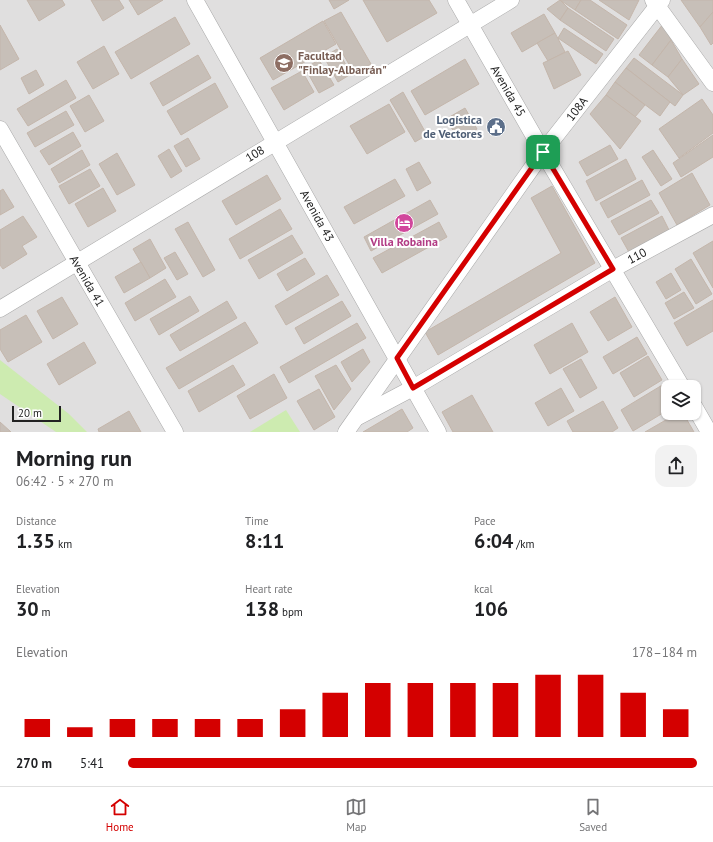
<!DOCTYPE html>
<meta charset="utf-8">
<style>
:root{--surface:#fff;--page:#f2f2f2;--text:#202124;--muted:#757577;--line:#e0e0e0;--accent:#d40000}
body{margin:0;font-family:"PT Sans",sans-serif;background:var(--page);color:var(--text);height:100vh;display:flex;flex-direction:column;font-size:15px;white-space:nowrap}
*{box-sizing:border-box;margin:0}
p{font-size:13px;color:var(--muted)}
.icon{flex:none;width:22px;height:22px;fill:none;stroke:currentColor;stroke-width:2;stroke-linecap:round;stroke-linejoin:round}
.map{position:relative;height:432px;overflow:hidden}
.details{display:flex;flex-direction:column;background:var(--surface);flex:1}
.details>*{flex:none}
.buttons{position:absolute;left:661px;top:380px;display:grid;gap:8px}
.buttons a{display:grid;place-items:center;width:40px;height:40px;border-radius:8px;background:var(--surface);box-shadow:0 1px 3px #0004;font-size:20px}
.scale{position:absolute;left:12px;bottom:10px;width:49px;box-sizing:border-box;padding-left:4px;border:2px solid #222;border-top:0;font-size:11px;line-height:14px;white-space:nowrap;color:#222;-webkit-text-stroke:3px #fff;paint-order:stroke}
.pin{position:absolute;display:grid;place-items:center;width:34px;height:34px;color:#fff;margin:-17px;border-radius:8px;box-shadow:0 2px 6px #0006}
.round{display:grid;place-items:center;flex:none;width:42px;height:42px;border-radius:12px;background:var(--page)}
.summary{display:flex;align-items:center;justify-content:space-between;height:68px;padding:0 16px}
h1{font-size:22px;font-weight:700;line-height:30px}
.stats{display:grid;grid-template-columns:repeat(3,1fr);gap:6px;height:68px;padding:4px 16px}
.stats div{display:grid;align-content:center}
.stats b{font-size:20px;font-weight:700}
.stats small{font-size:11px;font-weight:400}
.stats p{font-size:11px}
.chart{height:112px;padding:8px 16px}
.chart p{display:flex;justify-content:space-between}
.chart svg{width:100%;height:72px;margin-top:4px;stroke:var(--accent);stroke-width:6}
ul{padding:0 16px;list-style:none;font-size:13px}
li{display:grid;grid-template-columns:64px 48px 1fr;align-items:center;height:30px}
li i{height:10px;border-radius:5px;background:var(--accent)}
.dock{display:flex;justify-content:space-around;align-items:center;height:56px;border-top:1px solid var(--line);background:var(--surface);font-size:11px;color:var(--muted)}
.dock a{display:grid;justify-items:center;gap:2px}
.dock .active{color:var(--accent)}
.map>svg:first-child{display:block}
.residential{fill:#e0dfdf;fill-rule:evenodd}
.grass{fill:#cdebb0}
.building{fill:#c7bfb8;stroke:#c4b6ab}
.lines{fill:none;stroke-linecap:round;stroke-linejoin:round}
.minor-casing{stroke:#a9a9a9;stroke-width:17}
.minor{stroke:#fff;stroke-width:16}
.route-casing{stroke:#fff;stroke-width:8}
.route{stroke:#d40000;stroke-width:5}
.labels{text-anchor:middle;stroke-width:4;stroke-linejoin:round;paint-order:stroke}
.education-label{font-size:12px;font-weight:bold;fill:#785e54;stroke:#fff;text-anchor:start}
.street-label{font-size:12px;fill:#222;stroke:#fff}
.service-label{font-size:12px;font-weight:bold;fill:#4e5e75;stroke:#fff;text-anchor:end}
.hotel-label{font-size:12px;font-weight:bold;fill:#b23c85;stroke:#fff}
</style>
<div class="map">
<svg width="713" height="432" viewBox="0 0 713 432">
<rect width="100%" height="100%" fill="#f2efe9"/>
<path class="residential" d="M0,0H713V432H0ZM668,387H694V413H668Z"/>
<g class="grass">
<path d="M0,360L69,414L87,432H56L0,394Z"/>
<path d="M286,410L300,432H250Z"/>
</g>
<g class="building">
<path d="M27,0H62L65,5L39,21Z"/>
<path d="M91,0H119L124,8L103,21Z"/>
<path d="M129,0H163L138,15Z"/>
<path d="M329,0H349L334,9Z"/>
<path d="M363,0H429L437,13L387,42Z"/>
<path d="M560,0H581L575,10Z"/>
<path d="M560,0L568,8L560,20L547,9Z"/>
<path d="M581,0H590L627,25L618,39L575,10Z"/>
<path d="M599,0H639L629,20Z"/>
<path d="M681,0H713V12L700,27Z"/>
<path d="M568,8L614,39L606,51L560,20Z"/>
<path d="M341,12L371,64L354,73L324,21Z"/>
<path d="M713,12V43L711,45L700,27Z"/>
<path d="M544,14L555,33L522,52L511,33Z"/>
<path d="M175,17L190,44L131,79L115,52Z"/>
<path d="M323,21L336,44L273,80L260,58Z"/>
<path d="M663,24L671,40L652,65L639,55Z"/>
<path d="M0,25L19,59L0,70Z"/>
<path d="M564,28L603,54L596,64L558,38Z"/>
<path d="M555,33L565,52L548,61L537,43Z"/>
<path d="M671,40L682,59L668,77L652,65Z"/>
<path d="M104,46L119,74L93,89L77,62Z"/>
<path d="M337,49L351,74L338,82L324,57Z"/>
<path d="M568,51L581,75L554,89L543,63Z"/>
<path d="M198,55L211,78L163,106L150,83Z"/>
<path d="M634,58L683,95L675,106L626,68Z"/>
<path d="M465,59L479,84L425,115L411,91Z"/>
<path d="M682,59L699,84L683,95L668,77Z"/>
<path d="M319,60L334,85L319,93L305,68Z"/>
<path d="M626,68L670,102L660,116L615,82Z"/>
<path d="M36,70L44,85L29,94L21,78Z"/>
<path d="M302,71L314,92L284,110L271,88Z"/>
<path d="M66,80L76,98L28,126L17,109Z"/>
<path d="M615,82L645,105L635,117L606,95Z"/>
<path d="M215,83L228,107L181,135L167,111Z"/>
<path d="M403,92L427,135L415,142L390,100Z"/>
<path d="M89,95L104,121L85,132L70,106Z"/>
<path d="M606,95L641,121L620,149L590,114Z"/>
<path d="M702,99L713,115V133L679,158L659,129Z"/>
<path d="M389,104L405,132L367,154L350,126Z"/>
<path d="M465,108L477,129L459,140L446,119Z"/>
<path d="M66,111L74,125L35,147L27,133Z"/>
<path d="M73,132L81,146L49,165L40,151Z"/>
<path d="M713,135V157L681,177L673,163Z"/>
<path d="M188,138L200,159L186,167L174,146Z"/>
<path d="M610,145L618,159L587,176L579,162Z"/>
<path d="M169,149L182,171L171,178L158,156Z"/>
<path d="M82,150L90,165L59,183L51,169Z"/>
<path d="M653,150L672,179L661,186L642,157Z"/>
<path d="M117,153L135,185L117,195L99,164Z"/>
<path d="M626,159L636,179L596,201L586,181Z"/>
<path d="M419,162L431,183L417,191L406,169Z"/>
<path d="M90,169L100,186L69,204L59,186Z"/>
<path d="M692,173L710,205L677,225L659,193Z"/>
<path d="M267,175L281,199L236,225L222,201Z"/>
<path d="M395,179L405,196L354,224L344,207Z"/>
<path d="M642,180L650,195L608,218L600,203Z"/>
<path d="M552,186L595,263L438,355L425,332L561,253L531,198Z"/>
<path d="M103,188L116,211L88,227L75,204Z"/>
<path d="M3,189L14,207L0,215V191Z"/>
<path d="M430,200L438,214L371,251L364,237Z"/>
<path d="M651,200L659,213L619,235L611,221Z"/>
<path d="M280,209L292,229L240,259L229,239Z"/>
<path d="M23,216L37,237L22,246L27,254L3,269L0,265V230Z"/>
<path d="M662,216L670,232L630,254L621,238Z"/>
<path d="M188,222L215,270L203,277L175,229Z"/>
<path d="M439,222L447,237L382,273L373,258Z"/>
<path d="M292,235L303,253L259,279L248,260Z"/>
<path d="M150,239L166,268L150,278L133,249Z"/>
<path d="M713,241V288L693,253Z"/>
<path d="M175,252L188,274L177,280L164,258Z"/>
<path d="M305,258L315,274L287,291L277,274Z"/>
<path d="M691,259L712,294L696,304L675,269Z"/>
<path d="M141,262L150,278L124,293L115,277Z"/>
<path d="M671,273L681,290L666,299L656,282Z"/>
<path d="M327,275L339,295L286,325L275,306Z"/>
<path d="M165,279L176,297L135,321L125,303Z"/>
<path d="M684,292L694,308L674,319L665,303Z"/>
<path d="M190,296L199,311L159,335L150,319Z"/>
<path d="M62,297L78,324L53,339L37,311Z"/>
<path d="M615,297L632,327L608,341L590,312Z"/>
<path d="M713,300V331L687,346L674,323Z"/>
<path d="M227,301L237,318L180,351L170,335Z"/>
<path d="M342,301L351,316L304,344L295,328Z"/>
<path d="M26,315L42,342L8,362L0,349V330Z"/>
<path d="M245,322L258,343L179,389L166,368Z"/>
<path d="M357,323L366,338L289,383L280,367Z"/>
<path d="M572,323L588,352L550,374L534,345Z"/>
<path d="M637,337L647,354L613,374L603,357Z"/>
<path d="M84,342L96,363L59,385L47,364Z"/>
<path d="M363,349L370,362L352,382L341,362Z"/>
<path d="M648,356L662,380L634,397L620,373Z"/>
<path d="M581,359L597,388L580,398L563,369Z"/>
<path d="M233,365L245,385L199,412L188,391Z"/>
<path d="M336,365L351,389L334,410L315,376Z"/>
<path d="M274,374L287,398L250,419L237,396Z"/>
<path d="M664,384L668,392V410L633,431L621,410Z"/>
<path d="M561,388L574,411L548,426L535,403Z"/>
<path d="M319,389L335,417L314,430L297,401Z"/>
<path d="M472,395L493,432H453L442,412Z"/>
<path d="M603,401L618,428L612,432H573L567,421Z"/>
<path d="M402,409L413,428L407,432H363Z"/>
<path d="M129,411L141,432H99L98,429Z"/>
<path d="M678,413H683L694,432H645Z"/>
<path d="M0,422L11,432H0Z"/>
</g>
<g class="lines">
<defs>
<g id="minor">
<path d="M195,0L438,432"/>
<path d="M456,0L543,152L682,387"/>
<path d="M653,0L713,83"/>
<path d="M0,129L175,432"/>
<path d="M0,309L511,0"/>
<path d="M694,406L709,432"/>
<path d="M358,417L413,388L613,269L713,215"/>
<path d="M346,432L543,152L662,0"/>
</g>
</defs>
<use href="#minor" class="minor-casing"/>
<use href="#minor" class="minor"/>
</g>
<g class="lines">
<defs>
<path id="route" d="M543,152L613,269L413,388L397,358Z"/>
</defs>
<use href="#route" class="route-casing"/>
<use href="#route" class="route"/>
</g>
<defs>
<symbol id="university-disc" viewBox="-11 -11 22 22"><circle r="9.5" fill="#8d6e63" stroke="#fff"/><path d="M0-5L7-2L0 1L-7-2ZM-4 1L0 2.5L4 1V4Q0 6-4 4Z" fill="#fff"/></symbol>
<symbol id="civic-disc" viewBox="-11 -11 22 22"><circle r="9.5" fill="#5c6f8a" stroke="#fff"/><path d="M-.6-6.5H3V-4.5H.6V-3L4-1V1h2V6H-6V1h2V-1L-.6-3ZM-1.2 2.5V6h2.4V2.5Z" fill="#fff"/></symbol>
<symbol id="hotel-disc" viewBox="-11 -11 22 22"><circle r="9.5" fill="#d1479c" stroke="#fff"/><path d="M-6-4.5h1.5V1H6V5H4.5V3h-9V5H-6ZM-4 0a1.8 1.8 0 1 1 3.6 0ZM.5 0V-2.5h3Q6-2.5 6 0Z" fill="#fff"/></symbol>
</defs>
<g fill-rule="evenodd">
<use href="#university-disc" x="273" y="52" width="22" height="22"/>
<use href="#civic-disc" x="485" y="116" width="22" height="22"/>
<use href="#hotel-disc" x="393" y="212" width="22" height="22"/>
</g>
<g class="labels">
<g class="education-label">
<text x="298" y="60">Facultad<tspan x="298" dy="14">"Finlay-Albarrán"</tspan></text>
</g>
<g class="street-label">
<text transform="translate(508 91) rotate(60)" y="4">Avenida 45</text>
<text transform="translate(577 109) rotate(-52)" y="4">108A</text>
<text transform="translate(255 154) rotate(-31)" y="4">108</text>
<text transform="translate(317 216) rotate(61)" y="4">Avenida 43</text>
<text transform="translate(637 256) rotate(-28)" y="4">110</text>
<text transform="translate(87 281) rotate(60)" y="4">Avenida 41</text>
</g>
<g class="service-label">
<text x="482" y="124">Logística<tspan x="482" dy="14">de Vectores</tspan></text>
</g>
<g class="hotel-label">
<text x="404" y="246">Villa Robaina</text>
</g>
</g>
</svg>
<div class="buttons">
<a><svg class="icon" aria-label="layers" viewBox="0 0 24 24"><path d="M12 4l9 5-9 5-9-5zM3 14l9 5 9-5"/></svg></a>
</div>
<div class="scale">20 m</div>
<div class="pin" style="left:543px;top:152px;background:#1e9e55"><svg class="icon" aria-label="arrive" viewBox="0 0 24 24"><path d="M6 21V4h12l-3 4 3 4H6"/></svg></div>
</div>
<section class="details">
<div class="summary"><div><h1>Morning run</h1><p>06:42 · 5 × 270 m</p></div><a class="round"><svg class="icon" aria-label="share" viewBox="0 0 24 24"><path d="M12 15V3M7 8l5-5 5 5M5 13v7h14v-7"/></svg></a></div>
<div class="stats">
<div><p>Distance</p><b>1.35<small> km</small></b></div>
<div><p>Time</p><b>8:11</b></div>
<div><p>Pace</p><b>6:04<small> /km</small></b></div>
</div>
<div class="stats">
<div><p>Elevation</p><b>30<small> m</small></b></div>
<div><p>Heart rate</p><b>138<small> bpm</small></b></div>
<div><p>kcal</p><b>106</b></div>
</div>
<div class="chart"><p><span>Elevation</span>178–184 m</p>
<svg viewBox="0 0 160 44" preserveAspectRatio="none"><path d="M5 44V33M15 44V38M25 44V33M35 44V33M45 44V33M55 44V33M65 44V27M75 44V17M85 44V11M95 44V11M105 44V11M115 44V11M125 44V6M135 44V6M145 44V17M155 44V27"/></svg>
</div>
<ul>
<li><b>270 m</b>5:41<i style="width:100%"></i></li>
</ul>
</section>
<nav class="dock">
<a class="active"><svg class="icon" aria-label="home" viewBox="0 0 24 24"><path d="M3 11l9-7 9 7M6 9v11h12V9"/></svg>Home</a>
<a><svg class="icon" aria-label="map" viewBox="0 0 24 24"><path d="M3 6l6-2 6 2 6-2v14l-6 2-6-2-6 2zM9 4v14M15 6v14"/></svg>Map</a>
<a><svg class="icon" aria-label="saved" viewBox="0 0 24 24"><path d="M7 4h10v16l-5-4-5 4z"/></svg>Saved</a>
</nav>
